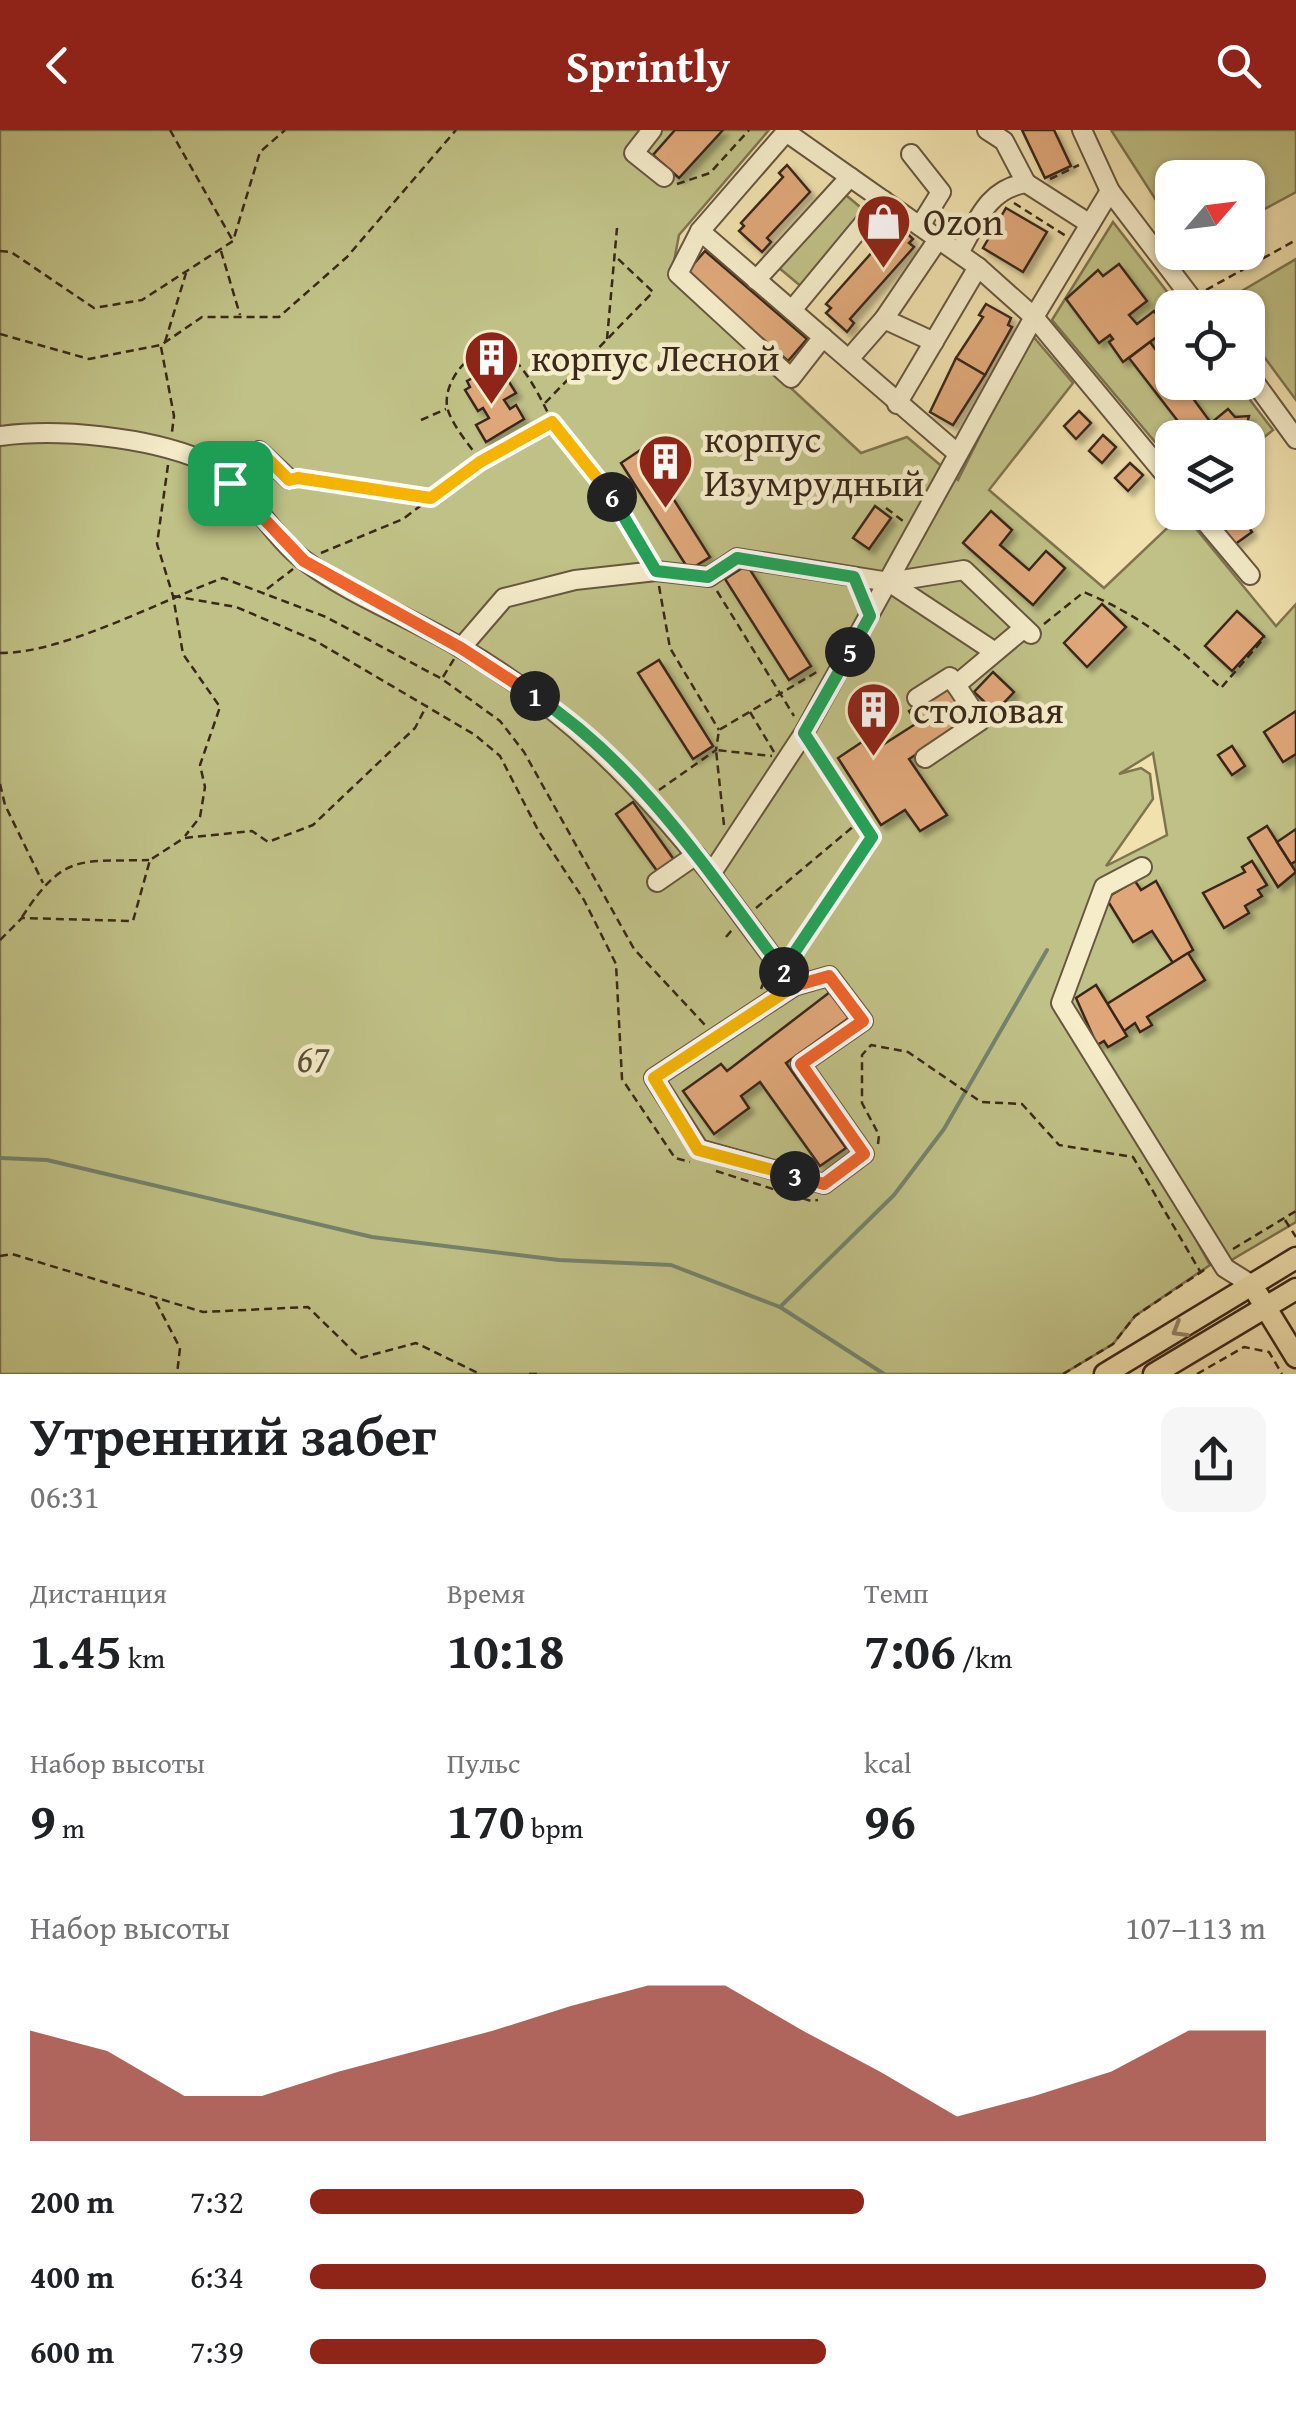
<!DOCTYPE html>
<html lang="ru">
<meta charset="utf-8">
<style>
:root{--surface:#fff;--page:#f6f6f6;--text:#202124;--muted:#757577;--accent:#8f2418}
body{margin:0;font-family:"Gentium Book Plus",serif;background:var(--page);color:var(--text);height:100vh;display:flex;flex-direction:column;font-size:38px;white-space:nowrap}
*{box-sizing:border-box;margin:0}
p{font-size:32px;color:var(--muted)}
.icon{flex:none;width:55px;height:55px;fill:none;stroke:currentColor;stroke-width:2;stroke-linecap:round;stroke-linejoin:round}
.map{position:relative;height:1244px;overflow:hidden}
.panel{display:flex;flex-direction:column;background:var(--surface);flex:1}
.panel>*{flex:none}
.needle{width:65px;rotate:62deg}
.fabs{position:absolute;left:1155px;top:30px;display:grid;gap:20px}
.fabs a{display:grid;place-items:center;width:110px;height:110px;border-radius:20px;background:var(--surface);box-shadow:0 2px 8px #0004;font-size:50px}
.pin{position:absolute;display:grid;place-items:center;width:85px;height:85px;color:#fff;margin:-42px;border-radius:20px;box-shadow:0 5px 15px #0006}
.km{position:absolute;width:50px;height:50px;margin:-25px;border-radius:50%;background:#222;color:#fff;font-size:28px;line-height:50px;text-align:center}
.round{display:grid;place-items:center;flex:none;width:105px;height:105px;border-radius:20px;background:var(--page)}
.head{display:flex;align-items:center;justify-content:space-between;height:170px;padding:0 30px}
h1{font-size:55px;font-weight:700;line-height:75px}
.figures{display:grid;grid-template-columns:repeat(3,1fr);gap:15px;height:170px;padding:10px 30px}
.figures div{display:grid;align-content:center}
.figures b{font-size:50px;font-weight:700}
.figures small{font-size:28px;font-weight:400}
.figures p{font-size:28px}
.chart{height:280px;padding:20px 30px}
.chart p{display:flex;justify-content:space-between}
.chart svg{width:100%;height:180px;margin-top:10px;fill:var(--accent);opacity:.7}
ul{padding:0 30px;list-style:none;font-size:32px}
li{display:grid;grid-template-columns:160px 120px 1fr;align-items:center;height:75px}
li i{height:25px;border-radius:12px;background:var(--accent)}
header{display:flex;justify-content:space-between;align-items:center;height:130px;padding:0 30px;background:var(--accent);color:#fff;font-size:45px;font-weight:700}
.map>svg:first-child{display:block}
.green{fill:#c0c186;stroke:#7e7450;stroke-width:2.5;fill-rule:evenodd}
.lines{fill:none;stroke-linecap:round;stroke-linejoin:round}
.stream{stroke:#75826e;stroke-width:4}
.building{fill:#dfa779;stroke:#3b281b;stroke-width:2.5;filter:url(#shadow)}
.minor-casing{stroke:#685640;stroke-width:22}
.major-casing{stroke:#3b281b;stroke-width:25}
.path{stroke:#3b281b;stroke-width:2.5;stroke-dasharray:8 5;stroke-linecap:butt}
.minor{stroke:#f5ecca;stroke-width:18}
.major{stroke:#f0e1ae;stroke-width:20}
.oneway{stroke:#968464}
.split-1-casing{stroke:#fff;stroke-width:20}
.split-2-casing{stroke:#fff;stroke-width:20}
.split-3-casing{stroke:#fff;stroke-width:20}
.split-4-casing{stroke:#fff;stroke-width:20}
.split-5-casing{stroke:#fff;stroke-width:20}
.split-6-casing{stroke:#fff;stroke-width:20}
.split-7-casing{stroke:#fff;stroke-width:20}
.split-8-casing{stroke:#fff;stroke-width:20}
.split-1{stroke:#f0652b;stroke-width:12}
.split-2{stroke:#22a559;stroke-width:12}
.split-3{stroke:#f0652b;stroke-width:12}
.split-4{stroke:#f5b400;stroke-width:12}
.split-5{stroke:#22a559;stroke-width:12}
.split-6{stroke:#22a559;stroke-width:12}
.split-7{stroke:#f5b400;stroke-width:12}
.split-8{stroke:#f5b400;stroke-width:12}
.labels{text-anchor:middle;stroke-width:9;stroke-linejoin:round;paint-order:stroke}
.poi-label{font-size:38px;fill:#3b281b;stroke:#f5ecca;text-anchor:start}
.park-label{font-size:38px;font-style:italic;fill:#5c4e36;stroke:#f5ecca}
</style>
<header><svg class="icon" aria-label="back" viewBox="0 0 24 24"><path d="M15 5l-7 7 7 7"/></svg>Sprintly<svg class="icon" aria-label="search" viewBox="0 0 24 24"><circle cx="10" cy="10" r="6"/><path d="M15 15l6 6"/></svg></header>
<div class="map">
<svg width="1296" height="1244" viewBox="0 0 1296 1244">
<defs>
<filter id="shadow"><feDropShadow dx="5" dy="5" stdDeviation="2.5" flood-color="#0004"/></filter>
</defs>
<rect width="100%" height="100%" fill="#f0e1ae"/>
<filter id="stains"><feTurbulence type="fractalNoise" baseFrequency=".002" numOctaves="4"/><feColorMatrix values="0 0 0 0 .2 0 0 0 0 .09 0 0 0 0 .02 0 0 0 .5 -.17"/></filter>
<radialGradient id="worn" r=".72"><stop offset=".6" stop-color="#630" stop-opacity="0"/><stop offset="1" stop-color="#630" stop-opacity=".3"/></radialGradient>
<g class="green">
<path d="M0,0H769L679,105L671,147L861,323L907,307L958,350L1031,204L1073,253L989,360L1104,458L1183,383L1276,496L1296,474V1092L1228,1132L1207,1096L1193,1104L1210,1135L1135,1186L1113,1214L1063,1244H0ZM1153,623L1167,705L1106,736L1153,669L1150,644L1141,638L1119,644Z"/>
<path d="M1111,0H1296V62L1248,88V48H1172V95Z"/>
<path d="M841,61L865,81L803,158L778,137Z"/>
<path d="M1113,92L1179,177L1172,178V252L1237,253L1273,300L1248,320V308H1172V332L1052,190Z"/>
<path d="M1296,129V270L1248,205V178L1227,177L1223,172Z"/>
</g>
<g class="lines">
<g class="stream">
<path d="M0,1028L47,1030L372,1107L559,1130L671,1135L780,1177L884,1244"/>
<path d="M780,1177L894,1065L944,999L1047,820"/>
</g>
</g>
<g class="building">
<path d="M675,0H723L679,48L653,25Z"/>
<path d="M1022,0H1054L1071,36L1045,48Z"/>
<path d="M787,35L810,62L767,108L771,112L762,122L739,101L744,96L741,93L783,47L779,43Z"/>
<path d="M1006,78L1047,102L1023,142L983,118Z"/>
<path d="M894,91L913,109L909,113L914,117L850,189L854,193L847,202L826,183L831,178L826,174L890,102L887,99Z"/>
<path d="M705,121L807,209L788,231L686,143Z"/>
<path d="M1119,134L1147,171L1129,185L1137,194L1154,181L1164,195L1172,188V209L1168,212L1162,203L1123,232L1109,212L1113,209L1110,205L1099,213L1066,169L1098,140L1103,146Z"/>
<path d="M986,174L1011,188L1008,195L1012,197L985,245L956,228L983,187L979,185Z"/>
<path d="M1150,212L1172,242V252H1181L1211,293L1228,279L1235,287L1249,286L1245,300L1250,306L1191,308L1129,228Z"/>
<path d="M956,228L985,245L953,295L930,282Z"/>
<path d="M504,244L516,263L504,270L510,279L516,275L524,289L486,312L476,295L489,288L483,278L478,281L465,260L470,257L467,251L478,245L484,256Z"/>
<path d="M1079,281L1091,293L1076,309L1064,296Z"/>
<path d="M1103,305L1116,317L1102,333L1089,321Z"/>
<path d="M642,319L710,427L689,440L621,333Z"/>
<path d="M1130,333L1143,345L1128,361L1115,348Z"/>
<path d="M875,376L891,388L869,419L853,408Z"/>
<path d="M991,381L1012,400L1000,415L1029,440L1046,421L1065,438L1033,475L963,413Z"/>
<path d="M1242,388L1252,402L1234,415L1224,401Z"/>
<path d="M747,435L811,536L789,550L725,449Z"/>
<path d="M1102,474L1126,497L1087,537L1064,513Z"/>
<path d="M1237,481L1264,506L1232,541L1205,516Z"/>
<path d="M659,530L713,616L693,629L638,543Z"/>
<path d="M993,542L1014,562L995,582L974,562Z"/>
<path d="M950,555L971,589L909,629L947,685L920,701L905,680L881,695L838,628L862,612L870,623L917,593L909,581Z"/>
<path d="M1296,581V624L1283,632L1264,602Z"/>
<path d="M1232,616L1245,636L1232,645L1218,625Z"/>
<path d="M633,672L677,734L660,745L616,684Z"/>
<path d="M1267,696L1296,742L1278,757L1248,708Z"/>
<path d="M1296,699V731L1291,734L1277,712Z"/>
<path d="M1252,731L1267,755L1258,760L1262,766L1245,776L1249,783L1224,798L1203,763L1245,742L1242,737Z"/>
<path d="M1135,751L1141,760L1156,751L1193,820L1173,833L1152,801L1133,812L1106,768Z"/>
<path d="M1188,823L1205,850L1147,887L1152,895L1140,902L1135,893L1124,901L1107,874Z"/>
<path d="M1096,855L1127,906L1108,917L1104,911L1097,915L1076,868Z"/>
<path d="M830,862L849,888L786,933L846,1018L820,1036L760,952L741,966L749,978L714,1004L683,961L721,934L727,941Z"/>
</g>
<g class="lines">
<defs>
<g id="minor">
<path d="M652,0L634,23L664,47"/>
<path d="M987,0L1004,11L1026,53"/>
<path d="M1082,0L1110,61L1199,178"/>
<path d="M911,24L941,62L920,96"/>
<path d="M850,47L978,137L1034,187L1172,353"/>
<path d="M700,101L957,323"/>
<path d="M959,123C977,92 987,59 1026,53L1090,94"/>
<path d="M756,150L850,47L786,2L700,101L678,144L791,248L823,207"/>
<path d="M792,180L883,70"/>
<path d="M884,189L939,108"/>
<path d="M849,229L884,189L934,212"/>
<path d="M1248,243L1296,309"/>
<path d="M897,274L978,137"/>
<path d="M0,306C59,298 147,307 202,330C241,346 270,406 305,431C351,465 409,487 458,516C565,578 635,649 711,744"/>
<path d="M230,353L259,321L289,349"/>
<path d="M1197,382L1250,445"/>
<path d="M889,452L995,522"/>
<path d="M461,518L504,468L575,450L656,441L709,447L737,428L889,452L964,440L1031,504"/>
<path d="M917,568L950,547L956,555L1024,498"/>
<path d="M925,628L980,591L956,555"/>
<path d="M1142,737L1104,757L1061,873L1225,1138L1252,1155"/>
<path d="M657,752L696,725"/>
<path d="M794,856L829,846L863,891L801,934L864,1024L824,1054L699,1019L654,948L794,856L711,744L804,603L1034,187L1110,61"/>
</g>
<g id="major">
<path d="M1258,1165L1296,1227"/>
<path d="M1105,1244L1296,1128"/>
<path d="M1154,1244L1296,1159"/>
</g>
</defs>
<use href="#minor" class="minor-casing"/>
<use href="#major" class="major-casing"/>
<g class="path">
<path d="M170,0L233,111"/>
<path d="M1050,49L1079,35"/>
<path d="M677,54L710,43L749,0"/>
<path d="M1014,73L1066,106"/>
<path d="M0,121L11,122L94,178L142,170L233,111L260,22L285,0"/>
<path d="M221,121L240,185"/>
<path d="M1206,160L1296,110"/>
<path d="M0,204L89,229L161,215L202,187H279L347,127L456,0"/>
<path d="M607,209L617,98"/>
<path d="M165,212L186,143"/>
<path d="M161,217L174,286L172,302"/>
<path d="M1248,219L1254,228"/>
<path d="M545,273L653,162L614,125"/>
<path d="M421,290L446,279"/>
<path d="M480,330C470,316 450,293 447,276C443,248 478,207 507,224C525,235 542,271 551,289"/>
<path d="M168,335L157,414L173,466L183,524L220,577L200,635L205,657L200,687L185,706"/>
<path d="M305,348L430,368"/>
<path d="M886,378L903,391"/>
<path d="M321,423L403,389L480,331L552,292L606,357L647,426"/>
<path d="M659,456L670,518L719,600"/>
<path d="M267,459L293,439"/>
<path d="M717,461L794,586"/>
<path d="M173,466L236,477L314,510L475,605L500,626L538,700L584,770L616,834L622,949L675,1028L690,1032"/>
<path d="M1044,494L1084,462C1143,487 1175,514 1221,558L1265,507"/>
<path d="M0,523C62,524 162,470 223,448L326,487L442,549L500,591L524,622L634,819L705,895"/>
<path d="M443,547L454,529"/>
<path d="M750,582L774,622"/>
<path d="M0,654L5,675L43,753"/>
<path d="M659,660L716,620L719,600L820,540"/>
<path d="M724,695L716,620L772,626"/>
<path d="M756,778L861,690L814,618"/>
<path d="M22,787C64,723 78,732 149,730"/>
<path d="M726,807L732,800"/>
<path d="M0,810L22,788L133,791L150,730L184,708L252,701L268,712L313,695L415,598L427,575"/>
<path d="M791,826L872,707L862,692"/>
<path d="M761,859L767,843"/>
<path d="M878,1014L879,1005L862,973V925L871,915L908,922L981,972L1022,974L1059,1015L1133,1027L1201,1143"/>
<path d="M716,1041L811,1071L818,1070"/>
<path d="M1285,1090L1296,1107"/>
<path d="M1233,1119L1296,1081"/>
<path d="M0,1126L12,1124L203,1182L308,1177L360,1228L416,1213L480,1244"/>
<path d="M156,1172L180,1218L177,1244"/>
<path d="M529,1244H539"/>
<path d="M1063,1244L1113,1214L1135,1186L1207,1138"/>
<path d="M1197,1244L1244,1217L1269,1222L1282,1244"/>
</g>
<use href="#minor" class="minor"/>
<use href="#major" class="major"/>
</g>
<defs><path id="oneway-chevron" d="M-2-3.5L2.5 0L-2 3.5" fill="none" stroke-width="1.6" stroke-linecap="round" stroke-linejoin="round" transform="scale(2.5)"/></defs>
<use class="oneway" href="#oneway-chevron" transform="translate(1179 1200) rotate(149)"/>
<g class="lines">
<defs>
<path id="split-1" d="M230,353L304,431L461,518L535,566"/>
<path id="split-2" d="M535,566C639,634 710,744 784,842"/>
<path id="split-3" d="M784,842L794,856L829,846L863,891L801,934L864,1024L824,1054L795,1046"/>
<path id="split-4" d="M784,838L794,856L654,948L698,1020L795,1046"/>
<path id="split-5" d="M784,838L872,707L804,603L850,522"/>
<path id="split-6" d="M612,367L656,441L708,447L737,428L854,447L870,486L850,522"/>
<path id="split-7" d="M298,348L431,368L480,332L552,292L612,367"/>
<path id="split-8" d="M230,353L260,321L289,350L298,348"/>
</defs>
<use href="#split-1" class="split-1-casing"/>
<use href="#split-2" class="split-2-casing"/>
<use href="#split-3" class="split-3-casing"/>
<use href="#split-4" class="split-4-casing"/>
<use href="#split-5" class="split-5-casing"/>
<use href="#split-6" class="split-6-casing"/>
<use href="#split-7" class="split-7-casing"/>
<use href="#split-8" class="split-8-casing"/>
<use href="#split-1" class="split-1"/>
<use href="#split-2" class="split-2"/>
<use href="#split-3" class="split-3"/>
<use href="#split-4" class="split-4"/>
<use href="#split-5" class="split-5"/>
<use href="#split-6" class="split-6"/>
<use href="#split-7" class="split-7"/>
<use href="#split-8" class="split-8"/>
</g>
<defs>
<symbol id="shop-pin" viewBox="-11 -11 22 30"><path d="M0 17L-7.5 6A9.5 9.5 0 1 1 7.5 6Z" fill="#8f2418" stroke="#f5ecca"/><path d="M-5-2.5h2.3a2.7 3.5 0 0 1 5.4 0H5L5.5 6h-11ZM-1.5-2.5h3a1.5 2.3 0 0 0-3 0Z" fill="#fff"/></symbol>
<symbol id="building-pin" viewBox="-11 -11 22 30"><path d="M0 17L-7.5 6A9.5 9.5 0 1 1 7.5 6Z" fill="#8f2418" stroke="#f5ecca"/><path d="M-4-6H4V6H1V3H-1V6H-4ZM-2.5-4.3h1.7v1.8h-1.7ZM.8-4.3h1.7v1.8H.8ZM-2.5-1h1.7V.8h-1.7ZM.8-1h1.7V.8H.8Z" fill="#fff"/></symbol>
</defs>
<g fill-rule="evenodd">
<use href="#shop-pin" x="852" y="60" width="63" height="86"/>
<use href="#building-pin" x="460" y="196" width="63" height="86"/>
<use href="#building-pin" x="634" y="300" width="63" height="86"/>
<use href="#building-pin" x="842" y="548" width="63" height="86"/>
</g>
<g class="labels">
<g class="poi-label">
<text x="923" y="105">Ozon</text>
<text x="531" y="241">корпус Лесной</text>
<text x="704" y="322">корпус<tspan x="704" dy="44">Изумрудный</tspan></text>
<text x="913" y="593">столовая</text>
</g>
<g class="park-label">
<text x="313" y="942">67</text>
</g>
</g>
<rect width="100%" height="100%" filter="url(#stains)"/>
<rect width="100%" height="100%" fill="url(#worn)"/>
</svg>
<div class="fabs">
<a><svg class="needle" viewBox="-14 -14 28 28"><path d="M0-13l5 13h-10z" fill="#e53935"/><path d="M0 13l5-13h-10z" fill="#757577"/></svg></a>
<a><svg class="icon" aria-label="locate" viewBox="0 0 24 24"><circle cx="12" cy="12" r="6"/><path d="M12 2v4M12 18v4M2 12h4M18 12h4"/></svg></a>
<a><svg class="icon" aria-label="layers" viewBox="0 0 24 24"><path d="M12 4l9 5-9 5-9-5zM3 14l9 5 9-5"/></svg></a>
</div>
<div class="pin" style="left:230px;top:353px;background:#1e9e55"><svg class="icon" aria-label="arrive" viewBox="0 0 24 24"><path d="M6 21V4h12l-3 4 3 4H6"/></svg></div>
<b class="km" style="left:535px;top:566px">1</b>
<b class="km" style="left:784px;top:842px">2</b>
<b class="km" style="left:795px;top:1046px">3</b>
<b class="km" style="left:850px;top:522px">5</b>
<b class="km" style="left:612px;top:367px">6</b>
</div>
<section class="panel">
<div class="head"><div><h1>Утренний забег</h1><p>06:31</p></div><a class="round"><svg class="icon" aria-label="share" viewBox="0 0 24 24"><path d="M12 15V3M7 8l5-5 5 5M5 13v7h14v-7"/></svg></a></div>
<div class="figures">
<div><p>Дистанция</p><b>1.45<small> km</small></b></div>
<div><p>Время</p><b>10:18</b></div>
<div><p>Темп</p><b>7:06<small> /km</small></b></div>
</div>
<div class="figures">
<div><p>Набор высоты</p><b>9<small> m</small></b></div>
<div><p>Пульс</p><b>170<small> bpm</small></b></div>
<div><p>kcal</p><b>96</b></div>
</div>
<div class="chart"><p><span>Набор высоты</span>107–113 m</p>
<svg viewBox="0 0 160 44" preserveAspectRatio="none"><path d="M0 44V17L10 22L20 33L30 33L40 27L50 22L60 17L70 11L80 6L90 6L100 17L110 27L120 38L130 33L140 27L150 17L160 17V44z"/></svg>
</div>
<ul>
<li><b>200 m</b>7:32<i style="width:58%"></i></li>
<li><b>400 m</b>6:34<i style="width:100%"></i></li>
<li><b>600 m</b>7:39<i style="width:54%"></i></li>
</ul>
</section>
